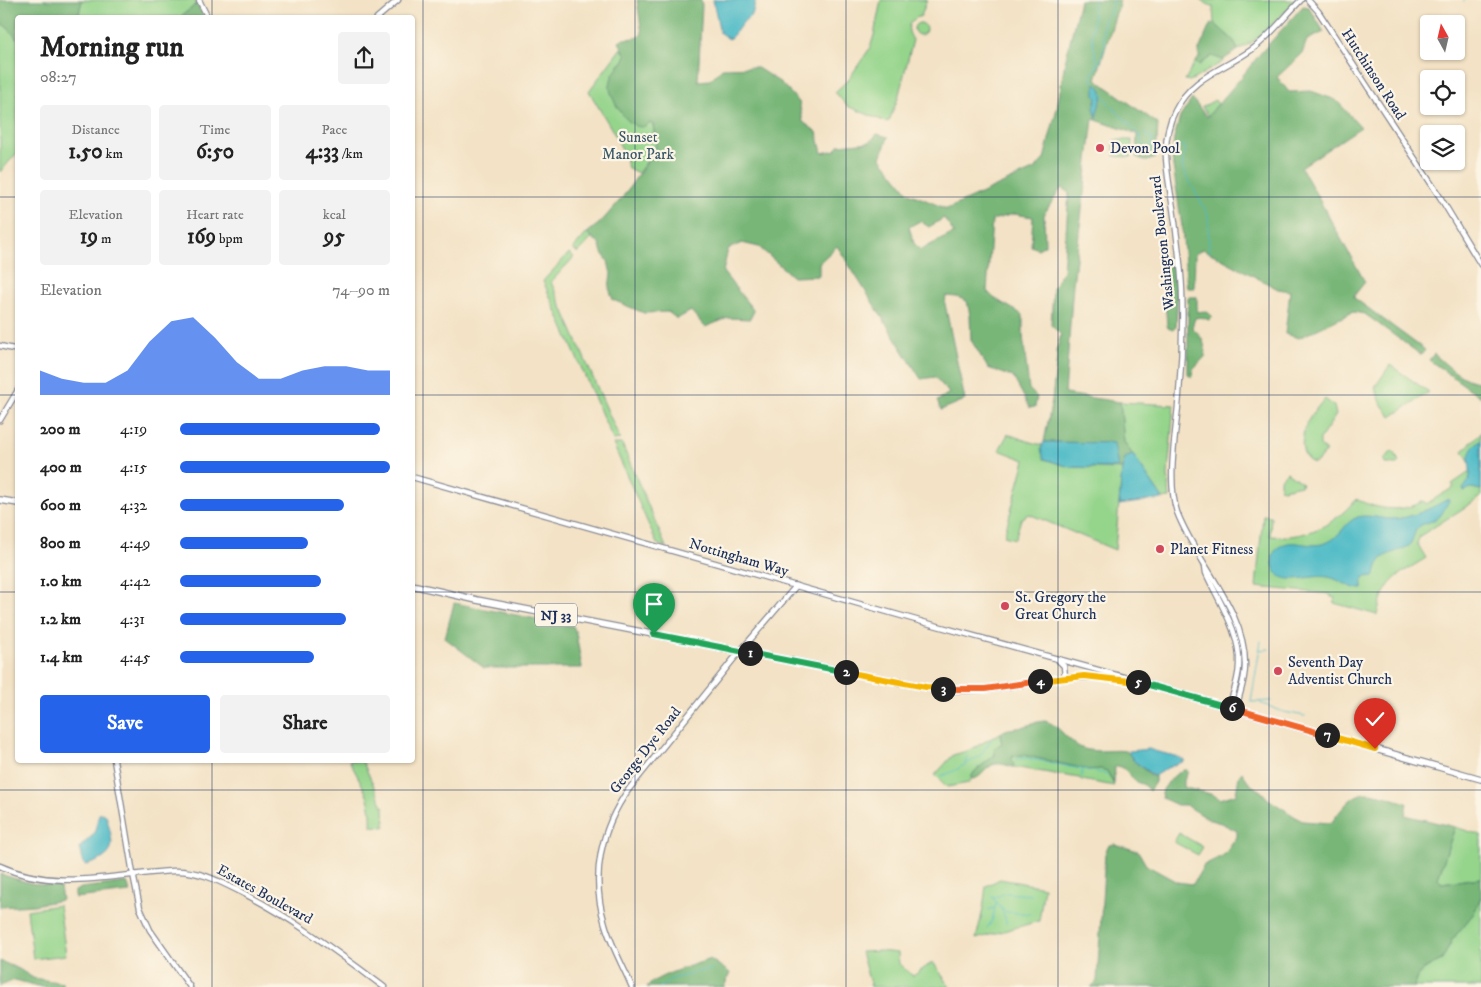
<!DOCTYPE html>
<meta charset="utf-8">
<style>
:root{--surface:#fff;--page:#f2f2f2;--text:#222;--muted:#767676;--accent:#2563eb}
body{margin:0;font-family:"IM FELL DW Pica",serif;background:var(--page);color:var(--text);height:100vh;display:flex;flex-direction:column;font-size:19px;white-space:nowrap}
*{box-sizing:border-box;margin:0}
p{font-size:16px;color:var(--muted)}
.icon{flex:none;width:28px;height:28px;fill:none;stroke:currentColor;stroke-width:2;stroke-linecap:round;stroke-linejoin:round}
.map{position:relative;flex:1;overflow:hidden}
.side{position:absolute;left:15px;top:15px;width:400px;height:748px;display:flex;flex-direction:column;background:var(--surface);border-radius:5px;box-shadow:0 1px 4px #0004}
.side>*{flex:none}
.needle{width:32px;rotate:352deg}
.tools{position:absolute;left:1420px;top:15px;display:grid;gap:10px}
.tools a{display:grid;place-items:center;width:45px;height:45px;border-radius:5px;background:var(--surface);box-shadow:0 1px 4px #0004;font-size:25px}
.pin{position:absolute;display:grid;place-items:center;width:42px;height:42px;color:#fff;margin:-51px -21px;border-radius:50% 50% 50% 0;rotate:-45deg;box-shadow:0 0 5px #0007}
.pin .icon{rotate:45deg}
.km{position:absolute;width:25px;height:25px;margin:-12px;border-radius:50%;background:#222;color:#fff;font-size:14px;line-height:25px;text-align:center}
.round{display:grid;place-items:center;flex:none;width:52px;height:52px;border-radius:5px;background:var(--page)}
.head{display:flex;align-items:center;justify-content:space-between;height:85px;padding:0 25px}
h1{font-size:28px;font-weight:700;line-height:38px}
.stats{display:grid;grid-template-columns:repeat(3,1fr);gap:8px;height:85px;padding:5px 25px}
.stats div{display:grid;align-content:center;border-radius:5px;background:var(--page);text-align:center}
.stats b{font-size:21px;font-weight:700}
.stats small{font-size:14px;font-weight:400}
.stats p{font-size:14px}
.chart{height:140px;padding:10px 25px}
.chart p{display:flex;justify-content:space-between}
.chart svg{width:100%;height:90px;margin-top:5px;fill:var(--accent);opacity:.7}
.button{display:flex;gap:10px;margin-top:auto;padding:10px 25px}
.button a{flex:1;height:58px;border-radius:5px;background:var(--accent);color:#fff;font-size:20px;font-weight:700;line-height:58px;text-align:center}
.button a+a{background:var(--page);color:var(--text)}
ul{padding:0 25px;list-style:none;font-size:16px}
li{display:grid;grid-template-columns:80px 60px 1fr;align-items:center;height:38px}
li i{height:12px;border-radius:6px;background:var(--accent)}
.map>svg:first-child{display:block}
.green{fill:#94d48b;stroke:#588274}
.forest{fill:#77b677;stroke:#49726a;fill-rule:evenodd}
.water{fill:#4cbac6;stroke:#347492}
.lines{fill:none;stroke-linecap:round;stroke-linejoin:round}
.stream{stroke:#4cbac6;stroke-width:1}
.tertiary-casing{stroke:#878892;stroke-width:7}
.primary-casing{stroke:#878892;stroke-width:8}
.tertiary{stroke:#fff;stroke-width:4.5}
.primary{stroke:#fff;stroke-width:5.5}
.split-1-casing{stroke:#fff;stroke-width:10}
.split-2-casing{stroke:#fff;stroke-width:10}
.split-3-casing{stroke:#fff;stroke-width:10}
.split-4-casing{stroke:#fff;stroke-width:10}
.split-5-casing{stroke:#fff;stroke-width:10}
.split-6-casing{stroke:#fff;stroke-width:10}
.split-7-casing{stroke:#fff;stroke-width:10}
.split-8-casing{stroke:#fff;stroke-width:10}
.split-1{stroke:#22a559;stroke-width:6}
.split-2{stroke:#22a559;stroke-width:6}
.split-3{stroke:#f5b400;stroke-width:6}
.split-4{stroke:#f0652b;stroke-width:6}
.split-5{stroke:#f5b400;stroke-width:6}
.split-6{stroke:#22a559;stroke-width:6}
.split-7{stroke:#f0652b;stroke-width:6}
.split-8{stroke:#f5b400;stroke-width:6}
.grid{fill:none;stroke:#1b2f5e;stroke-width:1;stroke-opacity:0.55}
.poi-dot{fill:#d1495b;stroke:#fcf5e5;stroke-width:2}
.labels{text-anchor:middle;stroke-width:4.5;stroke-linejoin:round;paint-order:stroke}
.shield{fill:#fcf5e5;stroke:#5e6a86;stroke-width:1}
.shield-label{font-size:14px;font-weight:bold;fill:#1b2f5e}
.street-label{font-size:15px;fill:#1b2f5e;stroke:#fcf5e5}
.park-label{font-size:15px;fill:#395869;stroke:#fcf5e5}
.poi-label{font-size:15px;fill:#1b2f5e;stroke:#fcf5e5;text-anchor:start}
</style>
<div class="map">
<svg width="1481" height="987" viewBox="0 0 1481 987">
<rect width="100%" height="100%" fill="#fcf5e5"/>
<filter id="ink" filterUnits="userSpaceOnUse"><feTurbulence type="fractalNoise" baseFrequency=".02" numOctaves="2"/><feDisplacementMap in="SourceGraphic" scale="10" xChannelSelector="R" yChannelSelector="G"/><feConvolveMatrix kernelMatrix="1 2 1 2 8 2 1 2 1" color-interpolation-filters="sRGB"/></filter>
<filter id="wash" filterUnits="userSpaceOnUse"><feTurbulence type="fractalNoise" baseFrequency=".0096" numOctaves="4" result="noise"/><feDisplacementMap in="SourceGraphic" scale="20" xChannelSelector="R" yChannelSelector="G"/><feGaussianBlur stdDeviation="1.12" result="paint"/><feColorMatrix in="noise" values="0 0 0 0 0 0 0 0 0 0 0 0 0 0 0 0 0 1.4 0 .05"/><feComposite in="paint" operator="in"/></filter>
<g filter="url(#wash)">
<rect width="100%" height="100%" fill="#f3e2c5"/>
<g class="green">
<path d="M82,0H195L197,4L180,17L83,18L79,13Z"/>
<path d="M881,0H927L921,16C908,21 905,27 913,40L898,98L889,121L886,122L847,106L835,92L848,80L870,48L874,35Z"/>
<path d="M1200,0H1296C1278,19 1262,39 1238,50L1234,41L1214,23L1213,7Z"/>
<path d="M0,22L9,29L18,39L17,153L0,172Z"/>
<circle cx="920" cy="29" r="6"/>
<path d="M621,48L626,55L625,60L618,66L649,123L653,124L656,149L638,173L628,168C622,141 602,115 589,91Z"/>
<path d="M1212,56L1223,60L1224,61L1194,79L1190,81L1185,80L1195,62L1199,65Z"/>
<path d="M1215,100L1218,104L1208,116L1202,107Z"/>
<path d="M1114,140H1132L1131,157L1114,156Z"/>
<path d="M587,233L592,238L578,253L573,249Z"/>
<path d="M569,253L574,257L551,282L620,439L613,440L543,281Z"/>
<path d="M1390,365L1429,392L1391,417L1382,405L1375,387Z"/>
<path d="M1325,399L1334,406L1336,415L1320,439V446L1326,451L1318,461L1314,463C1299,459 1301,437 1306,425C1310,416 1318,406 1325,399Z"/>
<path d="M1120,402L1174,405L1168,475L1170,498L1163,499L1124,442Z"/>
<path d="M1481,432V497L1420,536L1417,543L1426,558C1397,576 1385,579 1377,615L1334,603L1335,598L1331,597L1330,594L1256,587L1263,515L1271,516L1270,536C1305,539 1334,526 1356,499C1378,510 1402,513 1424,501L1426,504L1454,487L1452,484L1474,469L1463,451Z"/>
<path d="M1008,434L1027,441L1042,445L1041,449L1044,459L1070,467L1122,469L1115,550L1029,514L1021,519L1015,539L1004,536L1025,460L999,450Z"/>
<path d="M613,444H622L666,547L657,544Z"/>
<path d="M1392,451L1395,453L1399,462L1397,464H1385L1384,460Z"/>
<path d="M1287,472L1302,483L1301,485L1283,489L1280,488V479Z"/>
<path d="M1002,732L1000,736L1002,743L996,747L995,755L975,771L969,783L947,787L935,775L953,755L970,750Z"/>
<path d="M1023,755L1089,770L1100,769L1107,771L1114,786L1082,780L1079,778L1013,767L1011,761L1014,756Z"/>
<path d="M349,760H362L384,808L385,827L371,826C373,798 361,784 349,760Z"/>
<path d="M1455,827L1481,835V878L1441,883L1438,878Z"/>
<path d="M1179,833L1203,847L1198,855L1174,842Z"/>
<path d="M1000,879L1044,887L1039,921L976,939L983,909L986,886Z"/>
<path d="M1481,897V987H1414C1417,971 1427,967 1442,960L1452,940L1474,913Z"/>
<path d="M59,905L66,955L33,959L27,910Z"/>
<path d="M879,951L898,953L899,964L913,976L933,962L950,987H871L861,952Z"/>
</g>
<g class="forest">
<path d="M0,0H82L79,13L83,17L18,18L17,39L9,29L0,22Z"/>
<path d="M637,0H701L702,5L698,81L710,80L722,68L756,67L781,83L799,102L803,122L817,132L822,153L836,150L839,145L870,142L877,134L888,137L881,158L909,193L947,209L1035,169L1044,159L1057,108L1065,62L1080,0H1120L1096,79L1158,124L1156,158L1147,161L1136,157L1137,134L1093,119L1073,284L1065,394L1120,402L1124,442L1133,455L1126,458L1122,469L1118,468L1113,443L1044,442L1052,400L1057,357L1056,351L1061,335L1051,325L1053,288L1063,271L1069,193L1062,187L1044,214L1045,245L1038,249L1031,246L1033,217L1014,214L992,220L987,291L994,298L1023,315V336L1029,389L1037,397L1035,407L1030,408L1013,377L988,368L971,340L970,315L967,301L957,297L946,296L945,304L965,400L941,410L937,401L949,393L935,377L921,379L837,246L819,263V276L793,277L759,247L742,243L728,249L723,272L754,311L750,319L728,318L705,327L691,311L677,319L668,312L644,313L613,300L609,288L611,274L608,261L602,253L600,245L587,233L601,222L622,198L656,149L653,124L649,123C633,140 608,97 610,85C612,69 622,67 626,55L619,42L624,39L637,38L642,34ZM944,218L954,233L920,250L914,243L909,227L920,221L929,227Z"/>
<path d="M197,4L204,17H180Z"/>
<path d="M1303,6L1309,7L1324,32L1307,40L1302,54L1277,77L1289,92L1311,91L1336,100L1361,127L1301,167L1365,282L1353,297L1425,350L1421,355L1365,314L1353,312L1299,338L1285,334L1290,291L1278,289L1203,249L1195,254L1194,288H1187L1182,227L1172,159L1174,138L1180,117L1192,99L1207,117L1240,79L1259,55Z"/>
<path d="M1214,23L1234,41L1238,50L1223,60L1212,56L1199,65L1195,62L1199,58V50L1210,25Z"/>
<path d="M1164,258H1169C1180,274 1177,307 1176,327L1173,330L1168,328L1167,325L1162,263Z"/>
<path d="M1188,297H1197V312L1206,311L1212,316L1209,320L1201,317L1195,318L1192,327C1202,337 1206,343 1205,357L1193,369V374L1191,377L1188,374Z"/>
<path d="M1434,354C1447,365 1463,382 1481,382V397L1429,360Z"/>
<path d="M454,603L573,626L576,633L582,668H484L445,638Z"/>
<path d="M1045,721C1059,724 1069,744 1084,749C1098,753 1114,749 1128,751L1134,761L1152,776H1155V782L1149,791C1147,789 1146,787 1144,785C1139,782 1140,785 1136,781C1128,775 1128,769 1117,766L1115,767L1114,784L1107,771L1100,769L1089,770L1023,755L1013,756L1011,761L1014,764L1013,767C1008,766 1002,763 996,764C986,765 982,779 972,779L971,777L975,771L995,755L994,749L1002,743C996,726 1013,730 1022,727C1032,724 1035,722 1045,721Z"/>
<path d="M1184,770H1187L1188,772L1184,780V787C1196,792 1209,791 1220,799L1236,794L1239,776L1242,772L1250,784L1262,792L1268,799L1302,821L1331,823C1340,812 1351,793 1367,793C1378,793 1396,800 1407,803L1405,815L1455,827L1438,878L1441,883L1481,878V897L1474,913L1452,940L1442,960C1427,967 1417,969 1414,987H1091L1097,981L1105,854L1108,846L1114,844L1138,851L1146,865L1177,882L1193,884L1204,865L1224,855L1237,837V831L1221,823L1210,820L1186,805H1177L1162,798L1161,793C1168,782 1172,775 1184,770Z"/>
<path d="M0,874L30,883L60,887L62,900L34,905L0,907Z"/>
<path d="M127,882L130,892L75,898V891L81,888Z"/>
<path d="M710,959L730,973L724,987H647C656,975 695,965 710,959Z"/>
<path d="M0,961L19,969L33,978L63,983V987H42L15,980L0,986Z"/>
</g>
<g class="water">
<path d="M713,0H756L752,15C741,21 739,31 729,39L720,33Z"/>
<path d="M1095,83C1105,89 1103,97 1099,106C1097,110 1097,115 1097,119L1094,107L1097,99L1095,95Z"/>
<path d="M1481,439V490L1471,488L1464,491L1463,489C1481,468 1456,460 1481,439Z"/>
<path d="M1044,442L1114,443L1118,468L1070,467L1044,459L1041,449Z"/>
<path d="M1133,455L1163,499L1119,505L1122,469L1125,458Z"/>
<path d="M1448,499L1449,501L1441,515L1432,521L1421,525L1416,530L1410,545C1395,555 1377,551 1375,576L1364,577L1362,582L1363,589C1351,590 1340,579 1328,577C1309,573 1276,591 1273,563C1272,559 1273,552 1277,549C1290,536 1305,548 1322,544C1341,540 1343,522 1358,517C1368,514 1380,519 1391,519C1410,519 1432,508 1448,499Z"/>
<path d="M1149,749C1160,754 1177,754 1185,761L1167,768L1154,776L1134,761L1128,752L1129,751Z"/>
<path d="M102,813L106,815C113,843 120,856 86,865L83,863L79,848L94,834L99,814Z"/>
</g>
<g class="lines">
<g class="stream">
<path d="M1464,0V1"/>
<path d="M1097,67L1099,64L1106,42L1103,40L1104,19L1109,15L1113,0"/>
<path d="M1093,82L1092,74L1096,67L1097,62L1092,37L1094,0"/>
<path d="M1102,93L1109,104L1133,128L1140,137L1143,147L1146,146L1152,156"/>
<path d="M1140,137L1143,133L1151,137L1153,141L1151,144V153"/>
<path d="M1172,154H1175L1177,146H1185L1182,168L1208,215L1209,253"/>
<path d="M1163,155H1164"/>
<path d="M1261,641L1251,702L1271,701"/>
<path d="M1260,650L1269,649"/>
<path d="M1260,703L1284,712L1305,716"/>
<path d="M1016,759L1026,758L1107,774"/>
<path d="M965,765L967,756"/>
<path d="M940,776L950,773L979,757L991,740"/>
<path d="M1082,777V770"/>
<path d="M992,896L1003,912L1007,924"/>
<path d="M993,898L1006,893L1032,895"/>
<path d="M999,907L1007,912L1030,914"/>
<path d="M988,910L994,908"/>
<path d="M987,928L992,921L996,904"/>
<path d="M660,987L671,979L715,968"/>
</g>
</g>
</g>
<g filter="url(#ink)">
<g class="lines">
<defs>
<g id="tertiary">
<path d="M199,0L208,18"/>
<path d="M1308,0L1318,11L1440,197L1481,265"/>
<path d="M377,18L398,0"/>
<path d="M0,346L18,350"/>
<path d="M0,420L18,390"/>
<path d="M412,477L923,622L1127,678"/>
<path d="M1205,566L1206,573C1219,602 1241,633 1239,665C1239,679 1233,694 1229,707"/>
<path d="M1059,661L1064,666L1065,677"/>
<path d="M1236,709C1239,695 1245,681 1245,666C1246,610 1196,563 1177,512C1166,479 1177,429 1179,394C1182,360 1183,325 1182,291C1181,264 1177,236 1173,208C1168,176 1159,142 1175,111C1193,75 1224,70 1254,48C1271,35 1285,16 1301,0"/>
<path d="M114,760L133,874L140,908L150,930L190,987"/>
<path d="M0,866C56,892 115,874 173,871C199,870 219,881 241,892C293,918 338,953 384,987"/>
<path d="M632,987C623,966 611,945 605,924C590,876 601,828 629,789L732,661L796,586"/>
</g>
<g id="primary">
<path d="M0,500L18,503"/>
<path d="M412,585L477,600L926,687L959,690L985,689L1072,677H1096L1136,681L1481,779"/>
</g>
</defs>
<use href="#tertiary" class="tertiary-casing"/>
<use href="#primary" class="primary-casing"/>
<use href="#tertiary" class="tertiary"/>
<use href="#primary" class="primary"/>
</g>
</g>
<g class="lines" filter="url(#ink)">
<defs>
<path id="split-1" d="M654,634L750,653"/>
<path id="split-2" d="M750,653L846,672"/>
<path id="split-3" d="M846,672L926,687L943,689"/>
<path id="split-4" d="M943,689H985L1040,681"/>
<path id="split-5" d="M1040,681L1084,676L1138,682"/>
<path id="split-6" d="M1138,682L1232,708"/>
<path id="split-7" d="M1232,708L1327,735"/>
<path id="split-8" d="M1327,735L1375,749"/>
</defs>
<use href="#split-1" class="split-1-casing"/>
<use href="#split-2" class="split-2-casing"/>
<use href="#split-3" class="split-3-casing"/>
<use href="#split-4" class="split-4-casing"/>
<use href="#split-5" class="split-5-casing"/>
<use href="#split-6" class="split-6-casing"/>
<use href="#split-7" class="split-7-casing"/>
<use href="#split-8" class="split-8-casing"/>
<use href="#split-1" class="split-1"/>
<use href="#split-2" class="split-2"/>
<use href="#split-3" class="split-3"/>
<use href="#split-4" class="split-4"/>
<use href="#split-5" class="split-5"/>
<use href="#split-6" class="split-6"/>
<use href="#split-7" class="split-7"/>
<use href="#split-8" class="split-8"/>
</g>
<path class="grid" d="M212,0V18M423,0V987M635,0V987M846,0V987M1058,0V987M1269,0V987M0,197H18M412,197H1481M0,395H18M412,395H1481M0,592H18M412,592H1481M212,760V987M0,790H1481"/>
<g class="poi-dot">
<circle cx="1100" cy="148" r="5"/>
<circle cx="1160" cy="549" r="5"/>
<circle cx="1005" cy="606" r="5"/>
<circle cx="1278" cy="671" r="5"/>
</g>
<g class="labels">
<rect class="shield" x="535" y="603.5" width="42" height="23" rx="4"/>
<g class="shield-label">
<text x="556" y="620">NJ 33</text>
</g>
<g class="street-label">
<text transform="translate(1374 74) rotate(57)" y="5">Hutchinson Road</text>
<text transform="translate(1162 243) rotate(-96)" y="5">Washington Boulevard</text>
<text transform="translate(739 557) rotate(16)" y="5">Nottingham Way</text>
<text transform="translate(645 750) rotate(-52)" y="5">George Dye Road</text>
<text transform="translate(265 894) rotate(29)" y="5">Estates Boulevard</text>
</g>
<g class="park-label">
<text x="638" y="142">Sunset<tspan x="638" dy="17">Manor Park</tspan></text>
</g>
<g class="poi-label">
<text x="1110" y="153">Devon Pool</text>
<text x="1170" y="554">Planet Fitness</text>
<text x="1015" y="602">St. Gregory the<tspan x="1015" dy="17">Great Church</tspan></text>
<text x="1288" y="667">Seventh Day<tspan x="1288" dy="17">Adventist Church</tspan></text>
</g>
</g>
</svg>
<div class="tools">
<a><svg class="needle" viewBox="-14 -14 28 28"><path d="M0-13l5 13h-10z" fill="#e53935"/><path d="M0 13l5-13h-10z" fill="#767676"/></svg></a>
<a><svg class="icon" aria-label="locate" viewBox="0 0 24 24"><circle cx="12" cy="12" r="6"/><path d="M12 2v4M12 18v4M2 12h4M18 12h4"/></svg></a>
<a><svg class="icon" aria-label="layers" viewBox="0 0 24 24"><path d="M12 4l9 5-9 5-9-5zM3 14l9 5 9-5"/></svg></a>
</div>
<div class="pin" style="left:654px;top:634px;background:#1e9e55"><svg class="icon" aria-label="arrive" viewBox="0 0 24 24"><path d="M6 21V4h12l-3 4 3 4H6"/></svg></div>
<div class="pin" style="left:1375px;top:749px;background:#d93025"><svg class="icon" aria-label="check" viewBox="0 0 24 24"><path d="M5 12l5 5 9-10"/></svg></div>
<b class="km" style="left:750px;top:653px">1</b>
<b class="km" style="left:846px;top:672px">2</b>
<b class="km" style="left:943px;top:689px">3</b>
<b class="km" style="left:1040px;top:681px">4</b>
<b class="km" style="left:1138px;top:682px">5</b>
<b class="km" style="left:1232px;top:708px">6</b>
<b class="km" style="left:1327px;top:735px">7</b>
<section class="side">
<div class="head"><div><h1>Morning run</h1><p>08:27</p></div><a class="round"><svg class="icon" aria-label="share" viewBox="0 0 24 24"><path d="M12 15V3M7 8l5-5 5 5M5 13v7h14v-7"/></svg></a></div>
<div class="stats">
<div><p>Distance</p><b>1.50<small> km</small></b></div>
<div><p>Time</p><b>6:50</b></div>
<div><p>Pace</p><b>4:33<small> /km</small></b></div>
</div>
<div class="stats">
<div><p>Elevation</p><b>19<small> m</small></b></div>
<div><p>Heart rate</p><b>169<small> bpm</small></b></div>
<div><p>kcal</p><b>95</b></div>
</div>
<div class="chart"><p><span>Elevation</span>74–90 m</p>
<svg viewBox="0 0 160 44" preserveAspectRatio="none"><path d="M0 44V32L10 36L20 38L30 38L40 32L50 18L60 8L70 6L80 16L90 28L100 36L110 36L120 32L130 30L140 30L150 32L160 32V44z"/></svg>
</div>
<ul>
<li><b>200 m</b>4:19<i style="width:95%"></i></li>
<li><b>400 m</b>4:15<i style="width:100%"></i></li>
<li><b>600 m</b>4:32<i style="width:78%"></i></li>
<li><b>800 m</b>4:49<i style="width:61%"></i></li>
<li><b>1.0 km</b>4:42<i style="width:67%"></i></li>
<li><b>1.2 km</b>4:31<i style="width:79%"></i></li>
<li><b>1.4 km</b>4:45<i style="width:64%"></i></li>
</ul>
<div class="button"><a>Save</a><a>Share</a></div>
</section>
</div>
